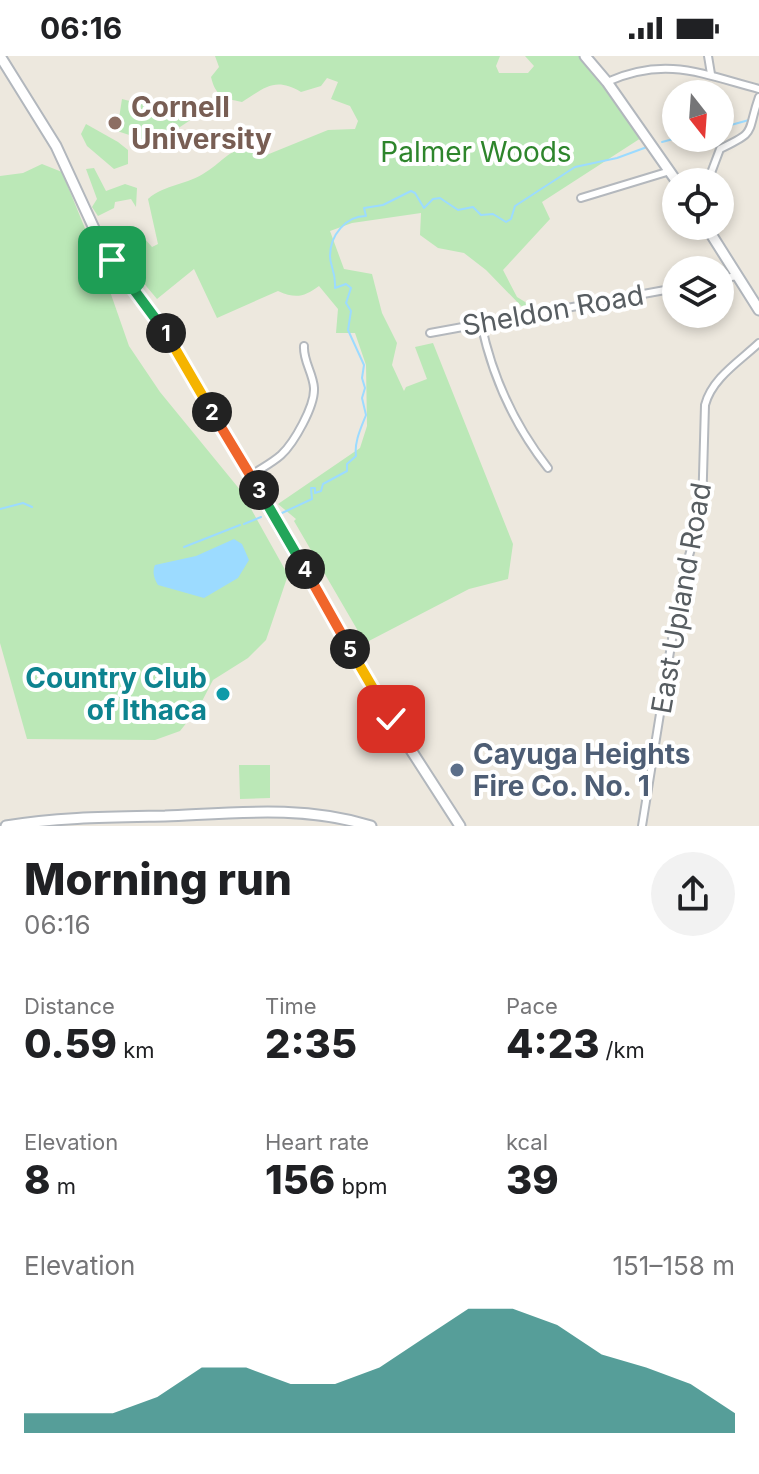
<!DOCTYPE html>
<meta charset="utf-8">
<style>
:root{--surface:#fff;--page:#f2f2f2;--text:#202124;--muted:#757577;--accent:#0f766e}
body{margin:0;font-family:Inter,sans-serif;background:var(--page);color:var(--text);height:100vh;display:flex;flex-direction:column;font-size:30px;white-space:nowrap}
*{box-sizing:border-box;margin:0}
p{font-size:26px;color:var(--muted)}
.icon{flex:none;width:44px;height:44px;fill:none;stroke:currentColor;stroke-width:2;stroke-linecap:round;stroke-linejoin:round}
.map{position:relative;height:770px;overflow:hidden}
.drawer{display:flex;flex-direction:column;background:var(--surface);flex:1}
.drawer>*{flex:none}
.needle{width:52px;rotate:163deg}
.controls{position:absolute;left:662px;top:24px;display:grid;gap:16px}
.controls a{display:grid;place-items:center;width:72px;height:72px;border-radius:50%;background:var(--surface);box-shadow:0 4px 12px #0003;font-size:40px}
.pin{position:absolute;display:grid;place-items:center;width:68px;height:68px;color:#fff;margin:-34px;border-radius:16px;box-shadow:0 4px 12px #0006}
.km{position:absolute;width:40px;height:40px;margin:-20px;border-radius:50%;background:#222;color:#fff;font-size:22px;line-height:40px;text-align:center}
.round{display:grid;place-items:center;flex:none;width:84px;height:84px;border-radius:42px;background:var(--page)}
.head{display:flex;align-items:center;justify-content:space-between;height:136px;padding:0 24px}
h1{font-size:44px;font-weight:800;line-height:60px}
.metrics{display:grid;grid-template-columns:repeat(3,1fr);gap:12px;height:136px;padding:8px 24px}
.metrics div{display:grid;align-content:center}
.metrics b{font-size:40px;font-weight:800}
.metrics small{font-size:22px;font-weight:400}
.metrics p{font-size:22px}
.chart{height:224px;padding:16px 24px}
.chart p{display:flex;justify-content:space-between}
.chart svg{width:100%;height:144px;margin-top:8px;fill:var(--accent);opacity:.7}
.status{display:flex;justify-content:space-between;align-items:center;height:56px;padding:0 40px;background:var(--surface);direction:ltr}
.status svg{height:22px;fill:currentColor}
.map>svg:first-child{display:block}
.green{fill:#bbe8b7}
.water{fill:#9cdbff}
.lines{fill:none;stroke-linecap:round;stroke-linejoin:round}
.stream{stroke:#9cdbff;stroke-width:2}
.street-casing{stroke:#b4b8bd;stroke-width:10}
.secondary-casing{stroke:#b2b7bd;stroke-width:13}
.street{stroke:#fff;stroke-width:6}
.secondary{stroke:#fff;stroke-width:9}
.split-1-casing{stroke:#fff;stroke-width:16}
.split-2-casing{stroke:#fff;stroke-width:16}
.split-3-casing{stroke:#fff;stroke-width:16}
.split-4-casing{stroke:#fff;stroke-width:16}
.split-5-casing{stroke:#fff;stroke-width:16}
.split-6-casing{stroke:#fff;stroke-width:16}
.split-1{stroke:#22a559;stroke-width:10}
.split-2{stroke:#f5b400;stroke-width:10}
.split-3{stroke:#f0652b;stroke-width:10}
.split-4{stroke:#22a559;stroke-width:10}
.split-5{stroke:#f0652b;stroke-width:10}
.split-6{stroke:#f5b400;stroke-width:10}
.education-dot{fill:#8d6e63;stroke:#fff;stroke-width:3}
.culture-dot{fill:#0f9aa8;stroke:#fff;stroke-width:3}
.service-dot{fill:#5c6f8a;stroke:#fff;stroke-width:3}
.labels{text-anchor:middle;stroke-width:8;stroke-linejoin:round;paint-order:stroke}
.education-label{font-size:28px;font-weight:bold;fill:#785e54;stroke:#fff;text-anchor:start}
.park-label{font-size:28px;fill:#2e852c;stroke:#fff}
.street-label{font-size:28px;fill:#575d61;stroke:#fff}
.culture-label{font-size:28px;font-weight:bold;fill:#0d838f;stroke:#fff;text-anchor:end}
.service-label{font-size:28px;font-weight:bold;fill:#4e5e75;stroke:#fff;text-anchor:start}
</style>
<div class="status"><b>06:16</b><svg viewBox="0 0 49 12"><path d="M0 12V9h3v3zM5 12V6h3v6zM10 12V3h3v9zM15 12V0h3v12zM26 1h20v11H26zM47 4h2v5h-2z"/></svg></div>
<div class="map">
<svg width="759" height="770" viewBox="0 0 759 770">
<rect width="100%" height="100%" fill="#ede8de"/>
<g class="green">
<path d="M215,0H500L496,10L499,17H528L534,10L525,0H585L641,82L542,146L550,163L503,214L517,241L530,249L523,252L486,214L464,197L438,192L420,179L421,157L352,167L330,175L344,213L372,218L382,257L397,287L392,309L404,335L406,331L427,323L415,291L433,287L513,488L508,523L469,533L365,587L294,465L296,463L278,448L360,392L367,370L366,309L355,277H336L338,253L319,230C304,241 296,243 278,235L217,262L194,213L157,243L132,213L130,193L144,182L152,191L158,188L148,143C165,128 188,129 206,116C226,103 224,98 249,89L264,100L328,74L355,73L358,65L350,50L331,43L338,26L327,22L321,30L301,36C275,21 266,31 242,46C223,42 216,41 211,21L219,11Z"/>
<path d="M157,42L167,59L181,51L191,52L195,61L165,81L151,86L117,75L122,43L141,48Z"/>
<path d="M86,68L118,86L128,94V108L114,113L87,90L81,78Z"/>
<path d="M42,108L62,116L106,224L129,290L160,336L241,435L288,519L266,584L248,602L213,624L199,651L180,675L155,684L27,683L0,587V120L23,117Z"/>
<path d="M94,112L106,135L125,128L137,132L136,151L131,143L115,146L114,152L98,160L92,151L97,143L86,113Z"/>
<path d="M239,709H270V742L240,743Z"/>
</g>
<path class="water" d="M234,483L242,488L249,504L238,522L204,542L158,529C154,522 152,516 155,509L196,500Z"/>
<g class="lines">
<g class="stream">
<path d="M720,72L749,64"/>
<path d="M662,86L677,82"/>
<path d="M0,453L23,447L32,451"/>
<path d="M282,457L312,443L311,432H315V437L321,435L323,428L347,415V408L356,400C354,386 361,372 366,359L362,342L365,332L362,322L364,309L348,274L351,255L346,247L351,232L346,228L335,232C336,215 330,211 330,200C330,179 346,160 366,160L364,152L383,149L411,135L415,137L424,152L433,143L440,142L458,154L473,151L481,159L493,158L506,166L511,163L515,150L575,111L617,102L647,91"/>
<path d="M244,468L261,461"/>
<path d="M184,491L240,469"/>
</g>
<defs>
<g id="street">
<path d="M708,0L711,18"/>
<path d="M607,26C666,0 702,18 759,33"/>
<path d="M703,126L711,117L720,93C758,75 746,78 759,41"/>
<path d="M581,142L670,115"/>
<path d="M720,223L737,220"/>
<path d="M481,267C492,320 515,370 548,412"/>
<path d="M430,277L676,232"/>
<path d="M250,420C260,413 272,407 281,399C294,387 315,350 314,332C313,317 303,305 304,290"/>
<path d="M642,770L681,527L702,455L705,349C712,322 740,305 759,287"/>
</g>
<g id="secondary">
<path d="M0,0L56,90L98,181L112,204L164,274L391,663L460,770"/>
<path d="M585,0L607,26L677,126"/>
<path d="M706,170L759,254"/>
<path d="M6,770C58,761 112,761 165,760C235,757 303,749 371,770"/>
</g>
</defs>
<use href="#street" class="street-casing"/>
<use href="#secondary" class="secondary-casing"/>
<use href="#street" class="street"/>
<use href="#secondary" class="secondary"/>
</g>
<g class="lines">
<defs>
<path id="split-1" d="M112,204L166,277"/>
<path id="split-2" d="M166,277L212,356"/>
<path id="split-3" d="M212,356L259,434"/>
<path id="split-4" d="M259,434L305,513"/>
<path id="split-5" d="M305,513L350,593"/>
<path id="split-6" d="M350,593L391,663"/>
</defs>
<use href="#split-1" class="split-1-casing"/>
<use href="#split-2" class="split-2-casing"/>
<use href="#split-3" class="split-3-casing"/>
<use href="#split-4" class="split-4-casing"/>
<use href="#split-5" class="split-5-casing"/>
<use href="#split-6" class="split-6-casing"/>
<use href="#split-1" class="split-1"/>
<use href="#split-2" class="split-2"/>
<use href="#split-3" class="split-3"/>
<use href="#split-4" class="split-4"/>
<use href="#split-5" class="split-5"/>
<use href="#split-6" class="split-6"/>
</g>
<circle class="education-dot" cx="115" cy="67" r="8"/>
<circle class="culture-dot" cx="223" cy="638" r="8"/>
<circle class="service-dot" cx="457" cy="714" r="8"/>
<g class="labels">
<g class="education-label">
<text x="131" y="61">Cornell<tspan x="131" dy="32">University</tspan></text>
</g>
<g class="park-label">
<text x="476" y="106">Palmer Woods</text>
</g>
<g class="street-label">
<text transform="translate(553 254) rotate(-10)" y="10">Sheldon Road</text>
<text transform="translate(681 542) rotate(-80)" y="10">East Upland Road</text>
</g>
<g class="culture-label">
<text x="207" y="632">Country Club<tspan x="207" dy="32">of Ithaca</tspan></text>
</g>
<g class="service-label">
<text x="473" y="708">Cayuga Heights<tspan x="473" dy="32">Fire Co. No. 1</tspan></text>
</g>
</g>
</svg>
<div class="controls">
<a><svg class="needle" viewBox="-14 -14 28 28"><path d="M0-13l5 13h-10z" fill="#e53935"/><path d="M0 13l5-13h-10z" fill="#757577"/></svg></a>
<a><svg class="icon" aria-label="locate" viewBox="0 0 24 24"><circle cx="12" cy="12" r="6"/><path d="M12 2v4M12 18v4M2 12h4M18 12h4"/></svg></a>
<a><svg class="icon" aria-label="layers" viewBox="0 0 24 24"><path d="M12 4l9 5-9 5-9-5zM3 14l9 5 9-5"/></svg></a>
</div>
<div class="pin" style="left:112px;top:204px;background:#1e9e55"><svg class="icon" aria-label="arrive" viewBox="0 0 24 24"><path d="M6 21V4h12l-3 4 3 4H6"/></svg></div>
<div class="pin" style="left:391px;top:663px;background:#d93025"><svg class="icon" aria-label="check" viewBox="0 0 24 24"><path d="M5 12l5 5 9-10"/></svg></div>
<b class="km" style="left:166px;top:277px">1</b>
<b class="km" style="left:212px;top:356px">2</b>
<b class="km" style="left:259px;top:434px">3</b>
<b class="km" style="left:305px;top:513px">4</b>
<b class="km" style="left:350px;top:593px">5</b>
</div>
<section class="drawer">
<div class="head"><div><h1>Morning run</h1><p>06:16</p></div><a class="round"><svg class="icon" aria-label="share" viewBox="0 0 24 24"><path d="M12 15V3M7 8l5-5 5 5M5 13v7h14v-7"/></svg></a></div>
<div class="metrics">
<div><p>Distance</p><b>0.59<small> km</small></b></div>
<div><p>Time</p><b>2:35</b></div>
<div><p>Pace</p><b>4:23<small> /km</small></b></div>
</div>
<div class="metrics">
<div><p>Elevation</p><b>8<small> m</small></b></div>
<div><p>Heart rate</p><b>156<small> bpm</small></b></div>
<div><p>kcal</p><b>39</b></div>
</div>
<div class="chart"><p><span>Elevation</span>151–158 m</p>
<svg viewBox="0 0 160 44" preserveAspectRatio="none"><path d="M0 44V38L10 38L20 38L30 33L40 24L50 24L60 29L70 29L80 24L90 15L100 6L110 6L120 11L130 20L140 24L150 29L160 38V44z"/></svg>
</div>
</section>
